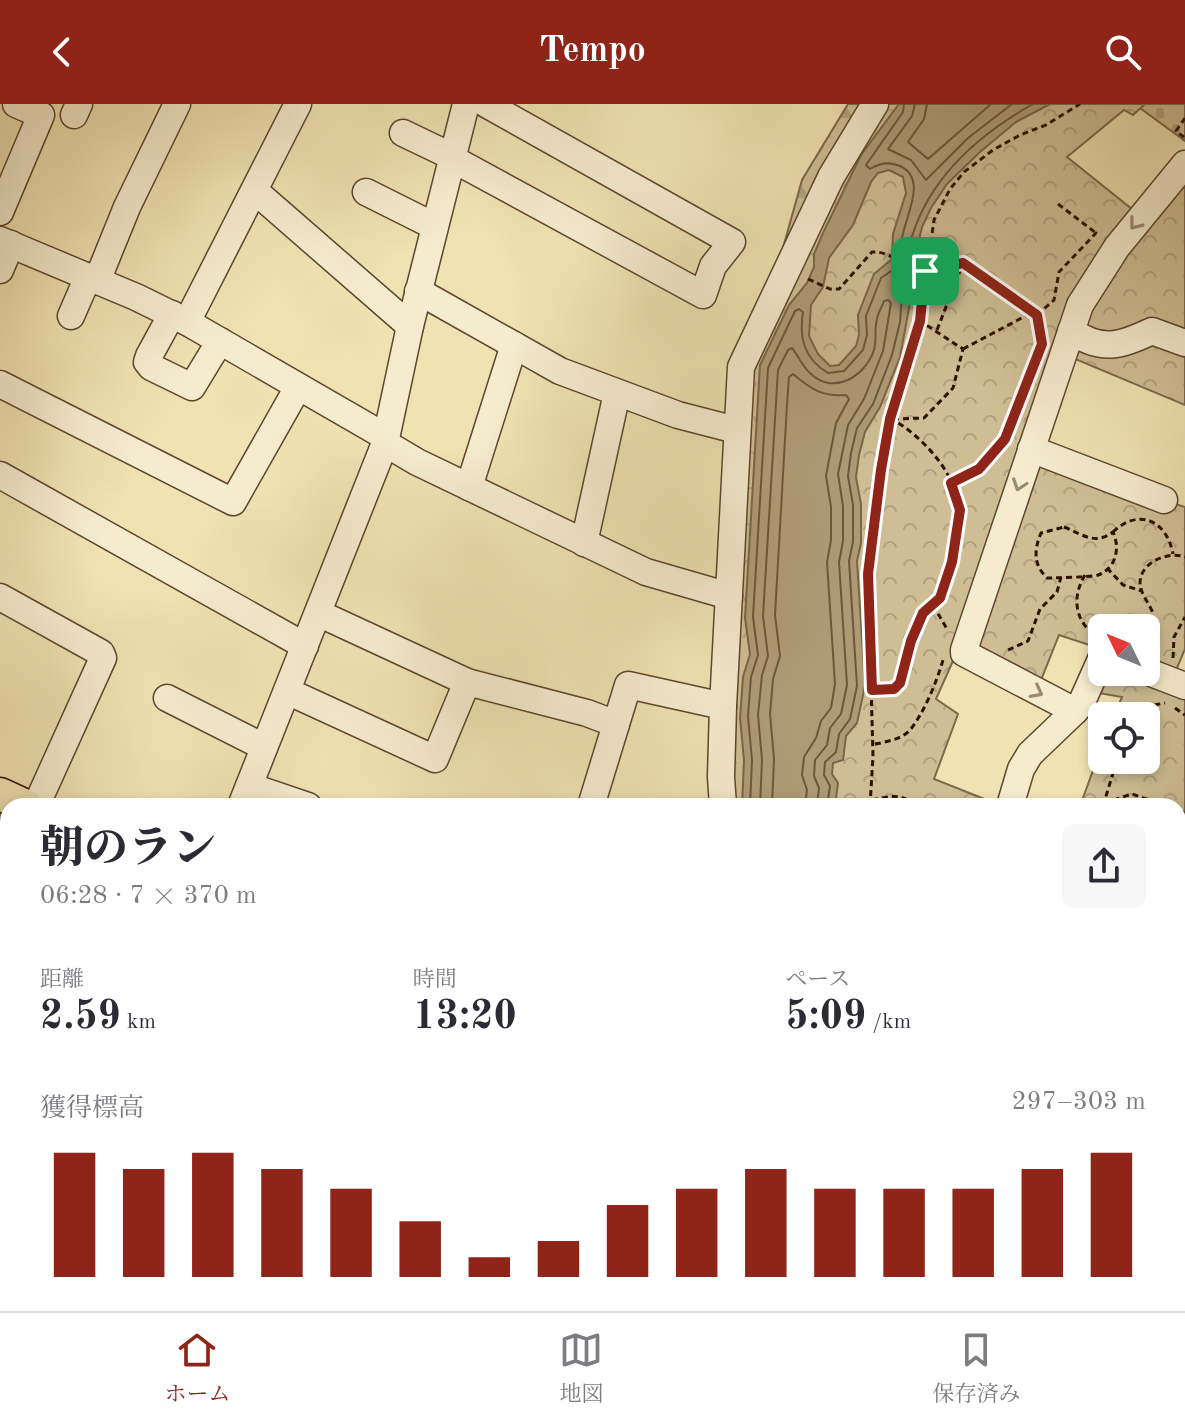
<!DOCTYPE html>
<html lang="ja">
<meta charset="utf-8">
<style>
:root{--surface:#fff;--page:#f7f7f7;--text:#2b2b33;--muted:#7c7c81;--line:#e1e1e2;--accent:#8f2418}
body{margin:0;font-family:"Old Standard TT","Noto Serif JP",serif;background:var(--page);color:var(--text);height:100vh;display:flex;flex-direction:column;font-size:30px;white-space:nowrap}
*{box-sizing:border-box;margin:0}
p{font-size:26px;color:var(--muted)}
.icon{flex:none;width:44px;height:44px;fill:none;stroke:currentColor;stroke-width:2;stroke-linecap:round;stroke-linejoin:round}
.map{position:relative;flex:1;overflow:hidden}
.sheet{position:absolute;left:0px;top:694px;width:1186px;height:514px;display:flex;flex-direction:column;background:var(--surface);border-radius:24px 24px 0 0;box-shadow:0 4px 12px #0003}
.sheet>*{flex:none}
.needle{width:52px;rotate:313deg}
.controls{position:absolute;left:1088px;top:510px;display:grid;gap:16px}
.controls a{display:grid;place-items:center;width:72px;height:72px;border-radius:12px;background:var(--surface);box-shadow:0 4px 12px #0003;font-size:40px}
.pin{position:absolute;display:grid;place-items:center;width:68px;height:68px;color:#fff;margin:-34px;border-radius:16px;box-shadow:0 4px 12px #0006}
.round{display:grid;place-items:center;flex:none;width:84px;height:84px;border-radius:12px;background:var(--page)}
.overview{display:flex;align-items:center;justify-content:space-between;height:136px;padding:0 40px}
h1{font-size:44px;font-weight:800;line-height:60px}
.stats{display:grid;grid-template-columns:repeat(3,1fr);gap:12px;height:136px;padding:8px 40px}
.stats div{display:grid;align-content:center}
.stats b{font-size:40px;font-weight:800}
.stats small{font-size:22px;font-weight:400}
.stats p{font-size:22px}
.chart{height:224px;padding:16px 40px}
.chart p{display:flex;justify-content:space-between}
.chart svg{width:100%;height:144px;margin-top:8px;stroke:var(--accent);stroke-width:6}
header{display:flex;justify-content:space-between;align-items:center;height:104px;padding:0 40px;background:var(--accent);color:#fff;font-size:36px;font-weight:800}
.tabs{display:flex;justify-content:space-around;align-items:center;height:112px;border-top:2px solid var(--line);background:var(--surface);font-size:22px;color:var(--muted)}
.tabs a{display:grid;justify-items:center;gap:4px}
.tabs .on{color:var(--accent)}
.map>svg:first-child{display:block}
.forest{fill:url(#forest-firs);stroke:#7e684a;stroke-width:2}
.cemetery{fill:url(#cemetery-stones);stroke:#7e684a;stroke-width:2}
.park{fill:url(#park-crowns);stroke:#7e684a;stroke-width:2}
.pitch{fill:#cfbe95;stroke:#7e684a;stroke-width:2}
.water{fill:#ae9b76;stroke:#7b6447;stroke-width:2;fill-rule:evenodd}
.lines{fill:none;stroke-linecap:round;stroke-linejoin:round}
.shore{stroke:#6e563b;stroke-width:2}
.minor-casing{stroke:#5e452d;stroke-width:29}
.major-casing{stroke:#2e1100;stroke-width:35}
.path{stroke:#2e1100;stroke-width:3;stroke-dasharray:6 4;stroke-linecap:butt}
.minor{stroke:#f5ecce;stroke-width:26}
.major{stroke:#f0e2b3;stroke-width:32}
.oneway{stroke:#9b8971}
.route-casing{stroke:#fff;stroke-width:16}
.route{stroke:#8f2418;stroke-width:10}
</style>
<header><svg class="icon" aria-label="back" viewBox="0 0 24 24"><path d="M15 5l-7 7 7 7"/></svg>Tempo<svg class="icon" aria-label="search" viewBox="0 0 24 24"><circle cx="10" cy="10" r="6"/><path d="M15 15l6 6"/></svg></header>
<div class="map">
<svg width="1185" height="1207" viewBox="0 0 1185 1207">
<defs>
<pattern id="forest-firs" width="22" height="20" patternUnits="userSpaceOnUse" patternTransform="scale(2)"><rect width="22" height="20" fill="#cfbe95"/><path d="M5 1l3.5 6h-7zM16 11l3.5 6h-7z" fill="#b2a27f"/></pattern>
<pattern id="cemetery-stones" width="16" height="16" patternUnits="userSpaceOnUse" patternTransform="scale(2)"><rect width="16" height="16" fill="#cfbe95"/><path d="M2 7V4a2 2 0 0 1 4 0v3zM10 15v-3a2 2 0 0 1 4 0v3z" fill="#b2a27f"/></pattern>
<pattern id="park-crowns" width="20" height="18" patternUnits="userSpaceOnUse" patternTransform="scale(2)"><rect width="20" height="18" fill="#cfbe95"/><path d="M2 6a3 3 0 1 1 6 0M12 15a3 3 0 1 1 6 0" fill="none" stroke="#b2a27f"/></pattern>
</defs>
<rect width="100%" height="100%" fill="#f0e2b3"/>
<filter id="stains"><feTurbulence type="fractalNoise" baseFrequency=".0025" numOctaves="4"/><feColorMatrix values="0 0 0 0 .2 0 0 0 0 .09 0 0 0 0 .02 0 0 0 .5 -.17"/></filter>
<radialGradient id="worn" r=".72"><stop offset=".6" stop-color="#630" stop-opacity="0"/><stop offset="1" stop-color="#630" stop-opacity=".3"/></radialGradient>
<path class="forest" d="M848,0H862L855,8L791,140L781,151L802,76Z"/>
<g class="cemetery">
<path d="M1145,0H1185V37L1140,4Z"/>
<path d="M1005,1200H1063L1062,1207H1003Z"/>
</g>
<g class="park">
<path d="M885,0H1145L1133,11L1124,6L1067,53L1138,110L1107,149L956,550L936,595L958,610L934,675L1002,702H727L748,264L786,179Z"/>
<path d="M1185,70V301L1068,252L1085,201Z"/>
<path d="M1045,360L1185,403V545L1174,571L1146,561V524H1102V545L1059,531L1039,581L973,547L1036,364Z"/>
<path d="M1102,568H1131L1185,586V1048L1178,1045V702H1080L1102,642V656H1146V612H1114L1122,593L1093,588Z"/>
<path d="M8,1062V1200H838L835,1207H0V1080Z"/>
</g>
<path class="pitch" d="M0,707L8,710V952L0,970Z"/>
<g class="water">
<path d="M899,0H1050L1016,18L980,48L947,80L931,104L922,123L915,152L906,167L910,199L900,253L880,303L865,328L859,351L856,373L861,400V439L857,457L865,582L857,619L846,632L843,656L833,659L832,670L838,679L835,702H742L744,656L740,614L743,573L750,550L745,514L760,261L789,201L807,179L814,163V150L823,129L861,51ZM889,66L903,73L906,89L893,130L892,155L874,170L858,211L859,231L856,242L839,261L830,262L818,250L809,232L811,201L823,183L829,154L853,121L871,78L878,69Z"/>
<path d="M1178,858L1185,860V970L1178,991Z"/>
</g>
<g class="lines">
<g class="shore">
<path d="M904,0L903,8L866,61L870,65C880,59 889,57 900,62C931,76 900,120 901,143L905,146L909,143C925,78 976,32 1033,0"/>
<path d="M915,0L912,12L888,45L911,56L926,76L968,34L1012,0"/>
<path d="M927,0L924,15L908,38L928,55L991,0"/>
<path d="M750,702L752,656L748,612L751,573L758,551L753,513L768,264L795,207L799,205L803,208C799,234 804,255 828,269L844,267L863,246L867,231L866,212L881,174L894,165L897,167L902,191L900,218L892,251L873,300L857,324L851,349L848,372L853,401V438L849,457L857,582L850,615L839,630L836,648L825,658L824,671L830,682L827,702"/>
<path d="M760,702L762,656L758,611L762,571L768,552L763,512L778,266L788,246L792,244C798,251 802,262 810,269C833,292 865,273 874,246C877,235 874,225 877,215C878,209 882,203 884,197L888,196L891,199L883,247L864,295L848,321L838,370L843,402V437L839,458L847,581L841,610L830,624L827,641L815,656L814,672L819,684L817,702"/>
<path d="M772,702L774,655L770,610L773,575L780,552L775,511L787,300L789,273L793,270C811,285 822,293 846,291L849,295L836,319L826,372L831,403V436L827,458L835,580L831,604L821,617L816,634L804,653L802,671L807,686L805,702"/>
</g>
<defs>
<g id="minor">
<path d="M74,11L79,0"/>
<path d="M403,29L451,52"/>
<path d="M451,54L703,191L713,162L732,138L486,0"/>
<path d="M255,87L410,222"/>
<path d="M366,88L434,122"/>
<path d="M0,108L41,11L16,0"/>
<path d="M0,136L136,193L187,218L386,333"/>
<path d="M0,166L11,140"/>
<path d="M97,177L127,103L177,0"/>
<path d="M418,187L560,267L678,311L736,326"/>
<path d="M172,210L149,252L147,258L151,263L192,283L220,237"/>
<path d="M71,212L88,173"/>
<path d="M187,218L298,0"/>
<path d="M1071,227C1102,248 1120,242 1152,227L1185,239"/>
<path d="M0,280L233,398L298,283"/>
<path d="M385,339L417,358L646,468L729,492"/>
<path d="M1031,345L1164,396"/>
<path d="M0,371L305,542"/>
<path d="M469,383L514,241"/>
<path d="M584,439L617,289"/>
<path d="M0,493L101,549L103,554L36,702"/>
<path d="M318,509L467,578L587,609L616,620"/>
<path d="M1146,567L1185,582"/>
<path d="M287,587L435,655L467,578"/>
<path d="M167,594L264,643"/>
<path d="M1075,607L1081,600L1102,553"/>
<path d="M249,682L308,702"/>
<path d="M241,702L385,339L410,222L466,0"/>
<path d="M591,702L628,581L723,602"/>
<path d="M723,702L721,673L723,602L741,263L831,73L875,0"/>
<path d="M1010,702L1021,665L1030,650L1075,607L964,549V546L1080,201L1117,143L1185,60"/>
<path d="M1178,1154L1185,1130"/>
<path d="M877,1200L891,1207"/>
<path d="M920,1207V1200"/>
<path d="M988,1207L990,1200"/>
</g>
<g id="major">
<path d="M0,690L26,702"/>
<path d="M1178,1064L1185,1067"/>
</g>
</defs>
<use href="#minor" class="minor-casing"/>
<use href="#major" class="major-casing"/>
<g class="path">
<path d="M1185,14L1176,27L1185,34"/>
<path d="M1058,100L1096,129"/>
<path d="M808,175L830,185H839L872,148C889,147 898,159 913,164C928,170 948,162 963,159L1037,211L1043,240"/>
<path d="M1037,211L1054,196L1059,168L1096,129L1099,131"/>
<path d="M937,226L963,159"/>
<path d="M963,245L1033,208"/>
<path d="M893,315L924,314L953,284L963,245L920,217"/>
<path d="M952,378L979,365L1005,335L1042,240"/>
<path d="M1064,423C1082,430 1095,442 1113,428C1120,443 1117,464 1098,471C1092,473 1056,474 1047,474C1033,460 1034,446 1041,429Z"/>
<path d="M1113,428C1139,403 1167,417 1173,450"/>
<path d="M1107,464L1123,481L1142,487"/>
<path d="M1085,471C1071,494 1075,519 1098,533"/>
<path d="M933,501L947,525"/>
<path d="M1146,526L1153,509C1149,499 1140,489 1140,479C1140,458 1168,447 1185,453"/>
<path d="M1008,546L1028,537L1040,505L1057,488L1061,473"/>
<path d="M1173,554L1174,533L1185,513"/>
<path d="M872,586L894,585C908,570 908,542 917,523C923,510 932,505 939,494C947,483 951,461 954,448C956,435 961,418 960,405C955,368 923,333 892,315"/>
<path d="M1175,604L1185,611"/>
<path d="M1130,612L1132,605L1165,599"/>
<path d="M875,640C886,638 902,635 910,626C924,609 937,577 943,556"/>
<path d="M872,696C890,692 902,689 917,702"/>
<path d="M1104,699L1132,690L1166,702"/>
<path d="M870,702L873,652L868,470L890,315L920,217L934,116L950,85L964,68L993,46L1020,31L1046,21L1080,0"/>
<path d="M1103,702L1117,656"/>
<path d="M1178,707L1183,708L1185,714"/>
<path d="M1178,748L1185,733"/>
<path d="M1178,791L1185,794"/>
<path d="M0,1055L8,1037"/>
<path d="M0,1162L8,1165"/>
<path d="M103,1200L122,1207"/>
<path d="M476,1200L477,1207"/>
<path d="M491,1200L500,1207"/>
<path d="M416,1207L430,1200"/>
<path d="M545,1207L557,1200"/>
<path d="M651,1207L659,1200"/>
</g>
<use href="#minor" class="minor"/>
<use href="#major" class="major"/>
</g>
<defs><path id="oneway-chevron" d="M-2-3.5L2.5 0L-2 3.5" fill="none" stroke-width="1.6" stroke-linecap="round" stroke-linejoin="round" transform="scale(2)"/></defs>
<g class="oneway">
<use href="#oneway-chevron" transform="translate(1135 120) rotate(128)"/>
<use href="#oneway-chevron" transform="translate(1019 381) rotate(109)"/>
<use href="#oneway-chevron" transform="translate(1037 588) rotate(28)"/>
</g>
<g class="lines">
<defs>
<path id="route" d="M963,159L1037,211L1042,240L1005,335L979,365L951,379L960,406L952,458L940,494L923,509L911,537L900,579L894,585L872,586L868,470L881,366L890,315L920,217L925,167Z"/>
</defs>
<use href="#route" class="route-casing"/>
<use href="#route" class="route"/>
</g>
<rect width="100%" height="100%" filter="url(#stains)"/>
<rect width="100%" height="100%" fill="url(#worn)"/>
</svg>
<div class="controls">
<a><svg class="needle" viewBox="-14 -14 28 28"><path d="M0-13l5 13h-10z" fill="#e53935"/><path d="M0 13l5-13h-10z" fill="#7c7c81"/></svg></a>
<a><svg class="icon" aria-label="locate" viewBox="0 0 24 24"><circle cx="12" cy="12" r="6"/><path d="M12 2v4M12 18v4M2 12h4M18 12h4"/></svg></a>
</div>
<div class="pin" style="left:925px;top:167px;background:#1e9e55"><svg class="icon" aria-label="arrive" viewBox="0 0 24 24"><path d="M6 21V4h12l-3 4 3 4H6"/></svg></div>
<section class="sheet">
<div class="overview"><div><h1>朝のラン</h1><p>06:28 · 7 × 370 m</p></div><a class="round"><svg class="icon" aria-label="share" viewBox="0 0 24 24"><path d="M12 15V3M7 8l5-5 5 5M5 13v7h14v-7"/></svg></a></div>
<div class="stats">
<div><p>距離</p><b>2.59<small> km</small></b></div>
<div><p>時間</p><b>13:20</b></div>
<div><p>ペース</p><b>5:09<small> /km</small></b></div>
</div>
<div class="chart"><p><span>獲得標高</span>297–303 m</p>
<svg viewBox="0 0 160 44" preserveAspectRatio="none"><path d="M5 44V6M15 44V11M25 44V6M35 44V11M45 44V17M55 44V27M65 44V38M75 44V33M85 44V22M95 44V17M105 44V11M115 44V17M125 44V17M135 44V17M145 44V11M155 44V6"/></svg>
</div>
</section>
</div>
<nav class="tabs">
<a class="on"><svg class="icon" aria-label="home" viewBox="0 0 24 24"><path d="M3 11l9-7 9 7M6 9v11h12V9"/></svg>ホーム</a>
<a><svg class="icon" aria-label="map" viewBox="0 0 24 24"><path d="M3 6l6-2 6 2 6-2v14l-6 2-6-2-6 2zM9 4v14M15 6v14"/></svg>地図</a>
<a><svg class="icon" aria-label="saved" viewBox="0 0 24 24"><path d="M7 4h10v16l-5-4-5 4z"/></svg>保存済み</a>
</nav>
